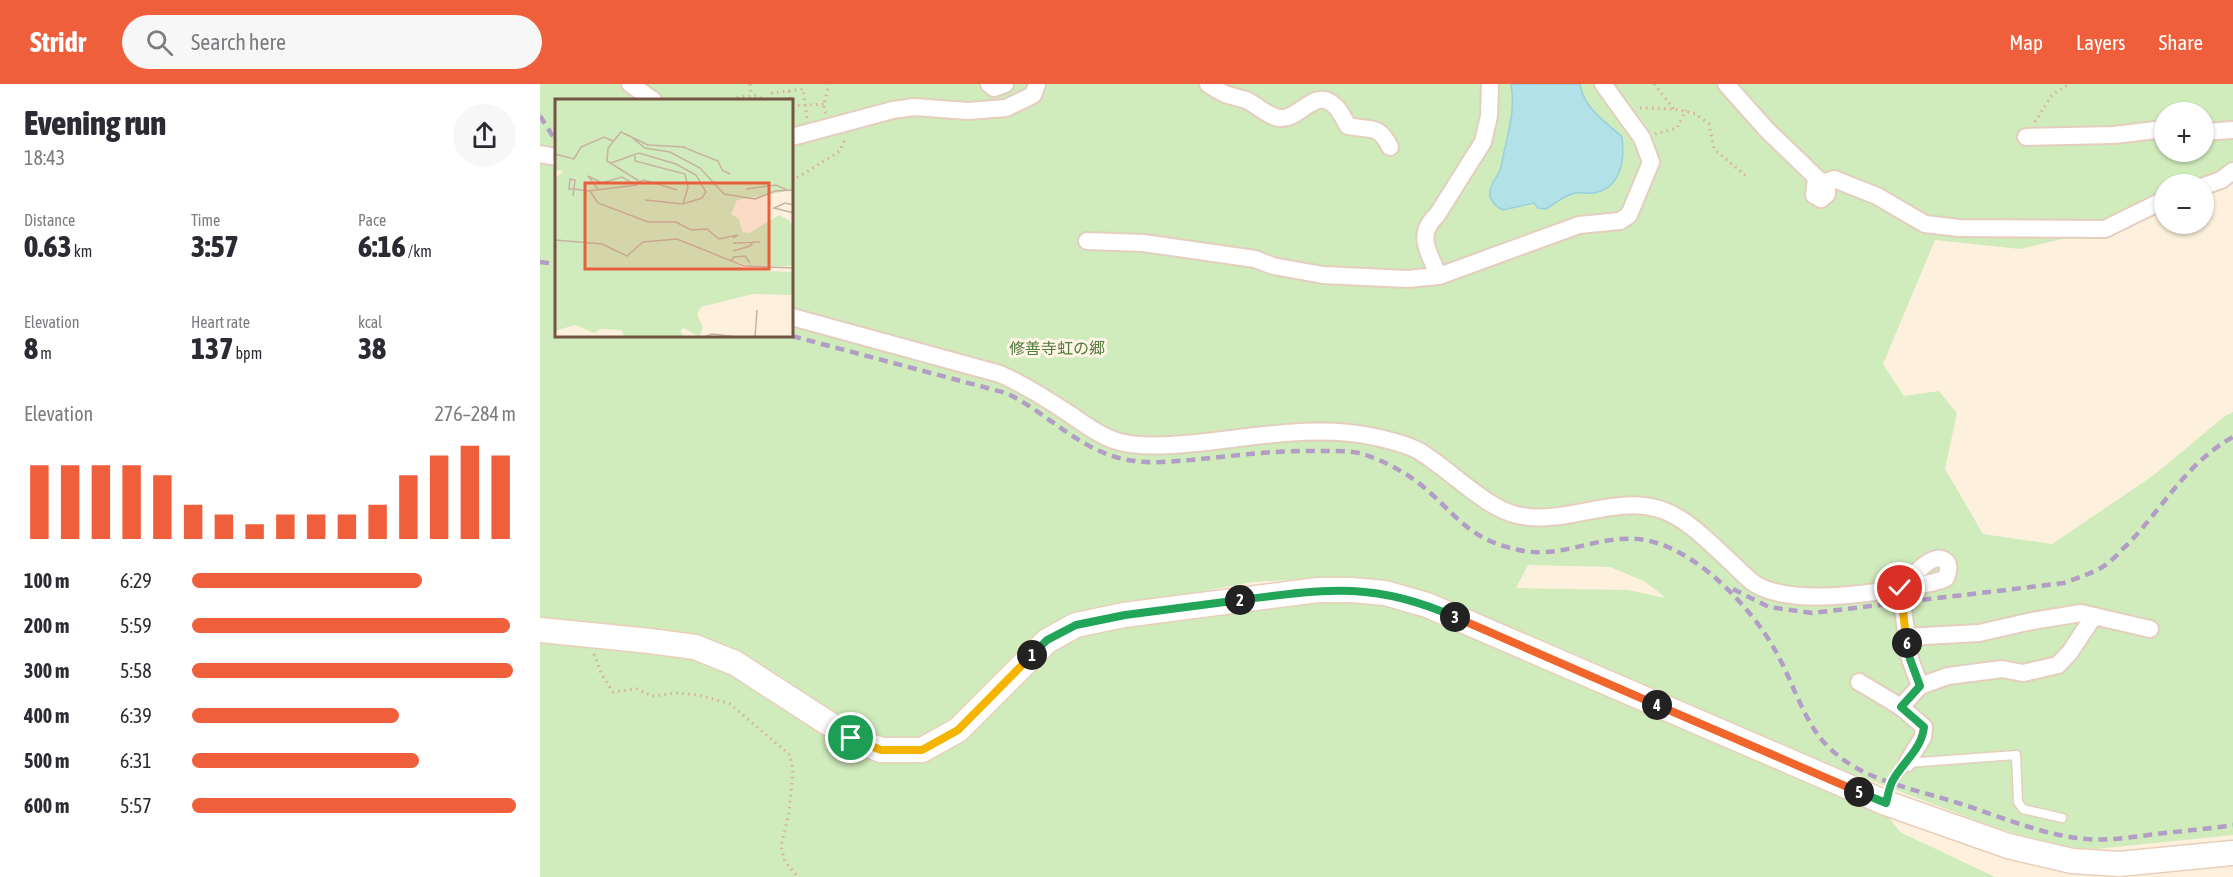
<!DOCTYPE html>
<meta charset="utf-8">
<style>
:root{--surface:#fff;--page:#f7f7f7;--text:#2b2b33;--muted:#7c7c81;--accent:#ef5f3b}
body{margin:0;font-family:"Asap Condensed","Noto Sans JP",sans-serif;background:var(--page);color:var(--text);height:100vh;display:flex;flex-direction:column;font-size:22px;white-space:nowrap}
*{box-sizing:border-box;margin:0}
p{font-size:20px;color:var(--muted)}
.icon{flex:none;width:33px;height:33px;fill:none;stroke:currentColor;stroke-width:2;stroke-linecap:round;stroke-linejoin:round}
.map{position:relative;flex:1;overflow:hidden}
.side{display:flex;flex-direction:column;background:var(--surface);width:540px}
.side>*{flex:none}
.tools{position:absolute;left:1614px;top:18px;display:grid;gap:12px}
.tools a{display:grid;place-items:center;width:60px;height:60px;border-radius:50%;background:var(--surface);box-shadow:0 2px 4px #0004;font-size:30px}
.pin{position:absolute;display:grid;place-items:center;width:51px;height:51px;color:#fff;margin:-26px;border:3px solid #fff;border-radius:50%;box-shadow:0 2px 6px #0007}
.km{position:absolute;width:30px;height:30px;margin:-15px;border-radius:50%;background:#222;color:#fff;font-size:16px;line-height:30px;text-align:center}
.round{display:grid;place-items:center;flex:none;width:63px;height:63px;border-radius:32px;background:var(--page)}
.summary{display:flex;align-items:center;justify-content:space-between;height:102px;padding:0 24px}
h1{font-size:33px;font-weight:800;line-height:45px}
.metrics{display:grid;grid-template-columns:repeat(3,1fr);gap:9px;height:102px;padding:6px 24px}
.metrics div{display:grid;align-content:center}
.metrics b{font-size:30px;font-weight:800}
.metrics small{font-size:16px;font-weight:400}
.metrics p{font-size:16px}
.chart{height:168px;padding:12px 24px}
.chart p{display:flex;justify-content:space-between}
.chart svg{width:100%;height:108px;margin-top:6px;stroke:var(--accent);stroke-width:6}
ul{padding:0 24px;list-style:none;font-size:20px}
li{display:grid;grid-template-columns:96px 72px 1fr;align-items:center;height:45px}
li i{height:15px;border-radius:8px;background:var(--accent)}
header{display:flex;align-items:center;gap:36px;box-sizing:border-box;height:84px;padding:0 30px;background:var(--accent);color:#fff}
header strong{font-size:28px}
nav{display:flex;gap:33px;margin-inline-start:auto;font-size:21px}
.search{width:420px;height:54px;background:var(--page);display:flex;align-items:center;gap:15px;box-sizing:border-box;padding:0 21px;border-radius:33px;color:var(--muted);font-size:22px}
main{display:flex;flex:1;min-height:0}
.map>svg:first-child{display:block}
.green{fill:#d0ebbc;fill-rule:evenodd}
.water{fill:#b2e1e7;stroke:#98d1da;stroke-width:1.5}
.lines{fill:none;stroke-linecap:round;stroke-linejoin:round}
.lane-casing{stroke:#e4cebd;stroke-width:11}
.street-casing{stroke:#e4cebd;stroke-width:20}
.secondary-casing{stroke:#e9cfb9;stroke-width:27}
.path{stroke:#d9b098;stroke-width:3;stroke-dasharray:1.5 4.5;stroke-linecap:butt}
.lane{stroke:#fff;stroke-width:8}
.street{stroke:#fff;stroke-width:16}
.secondary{stroke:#fff;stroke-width:24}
.rail{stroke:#b29dc6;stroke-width:4.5;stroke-dasharray:9 6;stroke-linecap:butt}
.split-1-casing{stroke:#fff;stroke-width:12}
.split-2-casing{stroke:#fff;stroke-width:12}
.split-3-casing{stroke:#fff;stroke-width:12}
.split-4-casing{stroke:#fff;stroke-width:12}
.split-5-casing{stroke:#fff;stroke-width:12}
.split-6-casing{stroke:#fff;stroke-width:12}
.split-7-casing{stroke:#fff;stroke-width:12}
.split-1{stroke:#f5b400;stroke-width:8}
.split-2{stroke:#22a559;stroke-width:8}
.split-3{stroke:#22a559;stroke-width:8}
.split-4{stroke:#f0652b;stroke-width:8}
.split-5{stroke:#f0652b;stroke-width:8}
.split-6{stroke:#22a559;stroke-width:8}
.split-7{stroke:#f5b400;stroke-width:8}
.labels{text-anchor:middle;stroke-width:6;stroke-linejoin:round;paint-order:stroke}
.park-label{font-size:16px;fill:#507b3c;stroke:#fff4e5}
.inset-road{fill:none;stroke:#c6b3a1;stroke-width:1.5}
.view{fill:#e95e3c;fill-opacity:0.15;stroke:#e95e3c;stroke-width:3}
.inset-edge{fill:none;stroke:#745545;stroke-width:3}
</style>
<header>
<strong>Stridr</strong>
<div class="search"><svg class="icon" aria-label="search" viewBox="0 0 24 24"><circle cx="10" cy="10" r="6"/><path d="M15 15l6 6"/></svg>Search here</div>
<nav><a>Map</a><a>Layers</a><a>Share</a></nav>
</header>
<main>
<section class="side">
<div class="summary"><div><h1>Evening run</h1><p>18:43</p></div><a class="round"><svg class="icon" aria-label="share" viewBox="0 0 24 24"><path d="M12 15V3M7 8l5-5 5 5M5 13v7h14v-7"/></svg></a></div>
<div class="metrics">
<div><p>Distance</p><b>0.63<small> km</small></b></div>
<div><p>Time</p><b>3:57</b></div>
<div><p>Pace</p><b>6:16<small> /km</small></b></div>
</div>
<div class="metrics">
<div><p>Elevation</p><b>8<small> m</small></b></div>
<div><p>Heart rate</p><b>137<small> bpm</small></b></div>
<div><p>kcal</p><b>38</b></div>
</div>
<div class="chart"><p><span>Elevation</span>276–284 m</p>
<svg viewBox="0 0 160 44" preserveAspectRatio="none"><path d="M5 44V14M15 44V14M25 44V14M35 44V14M45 44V18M55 44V30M65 44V34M75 44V38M85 44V34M95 44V34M105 44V34M115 44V30M125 44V18M135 44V10M145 44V6M155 44V10"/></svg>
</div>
<ul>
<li><b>100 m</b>6:29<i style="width:71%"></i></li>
<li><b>200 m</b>5:59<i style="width:98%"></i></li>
<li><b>300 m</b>5:58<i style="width:99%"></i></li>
<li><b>400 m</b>6:39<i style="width:64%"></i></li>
<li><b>500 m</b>6:31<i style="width:70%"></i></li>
<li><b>600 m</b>5:57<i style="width:100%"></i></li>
</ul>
</section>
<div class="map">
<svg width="1693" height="793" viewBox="0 0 1693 793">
<rect width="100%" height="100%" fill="#fdf1de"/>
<path class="green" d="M0,0H1693V89L1664,100H1624V119L1568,144L1480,165L1395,156L1343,280L1364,312L1399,307L1417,329L1405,385L1443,450L1512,460L1614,391L1685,332L1693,328V751L1556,765L1514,763L1440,738L1317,691L1360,748L1455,793H0ZM16,16H252V252H16ZM1624,28H1664V68H1624ZM988,481L1070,483L1104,497L1126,514L1088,506L976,504ZM764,495L805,507L642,511L712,498Z"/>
<path class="water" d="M971,0H1040C1044,25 1065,37 1082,53C1085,76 1081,104 1054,109C1047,110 1041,108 1035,109C1023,112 1016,119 1006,125L998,124L994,119L963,126C957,123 952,119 950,113C948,100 959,93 961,83C966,53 976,32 971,0Z"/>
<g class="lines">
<defs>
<path id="lane" d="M1347,716L1352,698L1367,679L1476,671L1478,718L1483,725L1522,734"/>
<g id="street">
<path d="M90,0L113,16"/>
<path d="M449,0L454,4L465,0"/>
<path d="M668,0C674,4 681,9 688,11C694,13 700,14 706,16C717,21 727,32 739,34C761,36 775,1 796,23C801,28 804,36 808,42C830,47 838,39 850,63"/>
<path d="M1186,0L1227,46L1282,99L1287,106V110L1281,115L1274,111L1276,95"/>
<path d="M1664,48L1693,46"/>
<path d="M252,53L353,26L374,23L428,27L466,24L493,11L497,0"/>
<path d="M1486,53L1574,51L1624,45"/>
<path d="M0,70L16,73"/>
<path d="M1282,99L1294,95L1337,112L1385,140L1419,144L1565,145L1624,116"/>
<path d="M1664,102L1681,96L1693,87"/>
<path d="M547,157L603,159L715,175L733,182L783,191L867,195L899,192L1039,141L1080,137L1089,131L1111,78L1102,54L1063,0"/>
<path d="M899,192C889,169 875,151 897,131L943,58L949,32L950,0"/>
<path d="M252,233L460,290C485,301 508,316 531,331C546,341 563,354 580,358C604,364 632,361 657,359C714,353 779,340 835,353C849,356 866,360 879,367C908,384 945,424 977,431C1025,442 1072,411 1119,425C1146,432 1176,465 1196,483C1202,489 1209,496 1215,500C1251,522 1327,510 1366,503C1379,501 1394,500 1406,494C1408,488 1411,480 1404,476C1392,468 1369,496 1360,504"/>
<path d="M1360,504L1370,575L1380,602"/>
<path d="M1366,553L1439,549L1492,537L1541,529L1610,545"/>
<path d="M1319,598L1361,623L1384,643L1383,653L1367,679"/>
<path d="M1361,623L1380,602L1408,592L1462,585L1483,589L1518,581L1530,568L1554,532"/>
</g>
<path id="secondary" d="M0,546L110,557L155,563L195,579L311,654L341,666H382L418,646L507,557L536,541L584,531L778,506H811L845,509L887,521L1346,719L1468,762L1532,777L1579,780L1693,769"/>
</defs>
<use href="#lane" class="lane-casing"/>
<use href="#street" class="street-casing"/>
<use href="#secondary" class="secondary-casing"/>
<g class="path">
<path d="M210,0L211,10"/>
<path d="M1114,0L1134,25"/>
<path d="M249,7L250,16"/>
<path d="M194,16L193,14L218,11L222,16"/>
<path d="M233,16L232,9L263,5L267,34"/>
<path d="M252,22L284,20"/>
<path d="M1100,24L1134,25L1156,30L1169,40L1174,65L1206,92"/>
<path d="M286,29L284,27V20L289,0"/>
<path d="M1495,38L1512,11L1529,0"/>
<path d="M1115,50L1137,44L1146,26"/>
<path d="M252,97L300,67L305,55"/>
<path d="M54,570L61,589L73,608L97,605L112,612L137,609L159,611L190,620L250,671L253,686L249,729L241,762L245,778L258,793"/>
</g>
<use href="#lane" class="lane"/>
<use href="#street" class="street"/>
<use href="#secondary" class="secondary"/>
<g class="rail">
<path d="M0,32L16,57"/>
<path d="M0,178L16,180"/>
<path d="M252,252L466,309C510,330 543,371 595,377C613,380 633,377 651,376C693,372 735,366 777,367C793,367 811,366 826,371C843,377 861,386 876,397C915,427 925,455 979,466C1026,477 1068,443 1117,459C1163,473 1212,525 1235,566C1250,592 1259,623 1276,648C1286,664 1307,680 1324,688C1353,702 1387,709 1418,719C1460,732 1501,751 1546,755C1569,757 1593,753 1616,750C1642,747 1667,745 1693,741"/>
<path d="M1193,505L1229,523L1272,529L1524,499C1539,493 1554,489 1567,480C1574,475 1580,467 1587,461C1623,424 1647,378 1693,353"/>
</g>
</g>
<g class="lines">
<defs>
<path id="split-1" d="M311,654L341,666H382L418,646L492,571"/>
<path id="split-2" d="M492,571L507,556L536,541L585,531L700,516"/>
<path id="split-3" d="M700,516C785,505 834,497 915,533"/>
<path id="split-4" d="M915,533L1117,621"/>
<path id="split-5" d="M1117,621L1319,708"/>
<path id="split-6" d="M1319,708L1346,719C1348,712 1349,703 1353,696C1363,678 1382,665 1384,643L1361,623L1380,602L1370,575L1367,559"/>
<path id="split-7" d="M1360,504L1367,559"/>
</defs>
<use href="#split-1" class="split-1-casing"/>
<use href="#split-2" class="split-2-casing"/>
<use href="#split-3" class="split-3-casing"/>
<use href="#split-4" class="split-4-casing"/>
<use href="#split-5" class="split-5-casing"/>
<use href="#split-6" class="split-6-casing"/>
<use href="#split-7" class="split-7-casing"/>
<use href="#split-1" class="split-1"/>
<use href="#split-2" class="split-2"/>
<use href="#split-3" class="split-3"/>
<use href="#split-4" class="split-4"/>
<use href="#split-5" class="split-5"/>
<use href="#split-6" class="split-6"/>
<use href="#split-7" class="split-7"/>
</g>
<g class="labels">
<g class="park-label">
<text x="517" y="270">修善寺虹の郷</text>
</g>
</g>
<g transform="translate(15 15)">
<rect width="238" height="238" fill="#fdf1de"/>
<path d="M0,0H238V91L182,101L176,115L184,120L187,133L194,134L224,116L234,121L238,129V167H194L174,160L191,171L238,173V196L198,195L146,208L142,215L148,228L144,238L129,229L125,231L129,238H69L67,231L46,230L39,234L20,226L0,232V80L8,72L0,71Z" fill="#d0ebbc"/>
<path class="inset-road" d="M75,37L90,49L115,53L145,69L169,95M128,48L163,62L167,71L175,75M0,55L19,60L26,48L49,38L58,42M80,55V62L130,75L133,88L128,105M56,64L84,54L121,65L141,76L151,93L147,99L128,105L90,101M84,82L52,62L53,49L66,33L93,46L130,48M43,90L33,77L47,84L67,78L79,85L89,81L122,91M191,90L221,86L232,91M35,92L43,104L93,123H121L136,131L152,130L164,140L183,136L178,139M169,95L200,100L220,92L239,91M18,97L19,90L20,81L15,80L14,90H19L33,92L82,86M239,106L230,104L219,109L239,114M0,141L47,145L72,157L88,143L122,140L189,167L239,169M178,144L205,143M178,152L195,147L199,142M176,162L179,158L190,157L195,164M149,238L157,235L183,238M200,238L202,211"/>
<path class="view" d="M30,84H214V170H30Z"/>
<rect width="238" height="238" class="inset-edge"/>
</g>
</svg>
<div class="tools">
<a>+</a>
<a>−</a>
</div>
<div class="pin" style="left:311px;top:654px;background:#1e9e55"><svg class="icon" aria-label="arrive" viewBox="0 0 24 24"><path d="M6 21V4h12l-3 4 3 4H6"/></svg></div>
<div class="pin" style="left:1360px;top:504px;background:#d93025"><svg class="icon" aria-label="check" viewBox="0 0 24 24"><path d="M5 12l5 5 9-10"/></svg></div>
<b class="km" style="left:492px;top:571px">1</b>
<b class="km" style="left:700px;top:516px">2</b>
<b class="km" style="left:915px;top:533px">3</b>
<b class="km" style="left:1117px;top:621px">4</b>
<b class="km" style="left:1319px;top:708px">5</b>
<b class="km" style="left:1367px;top:559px">6</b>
</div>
</main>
